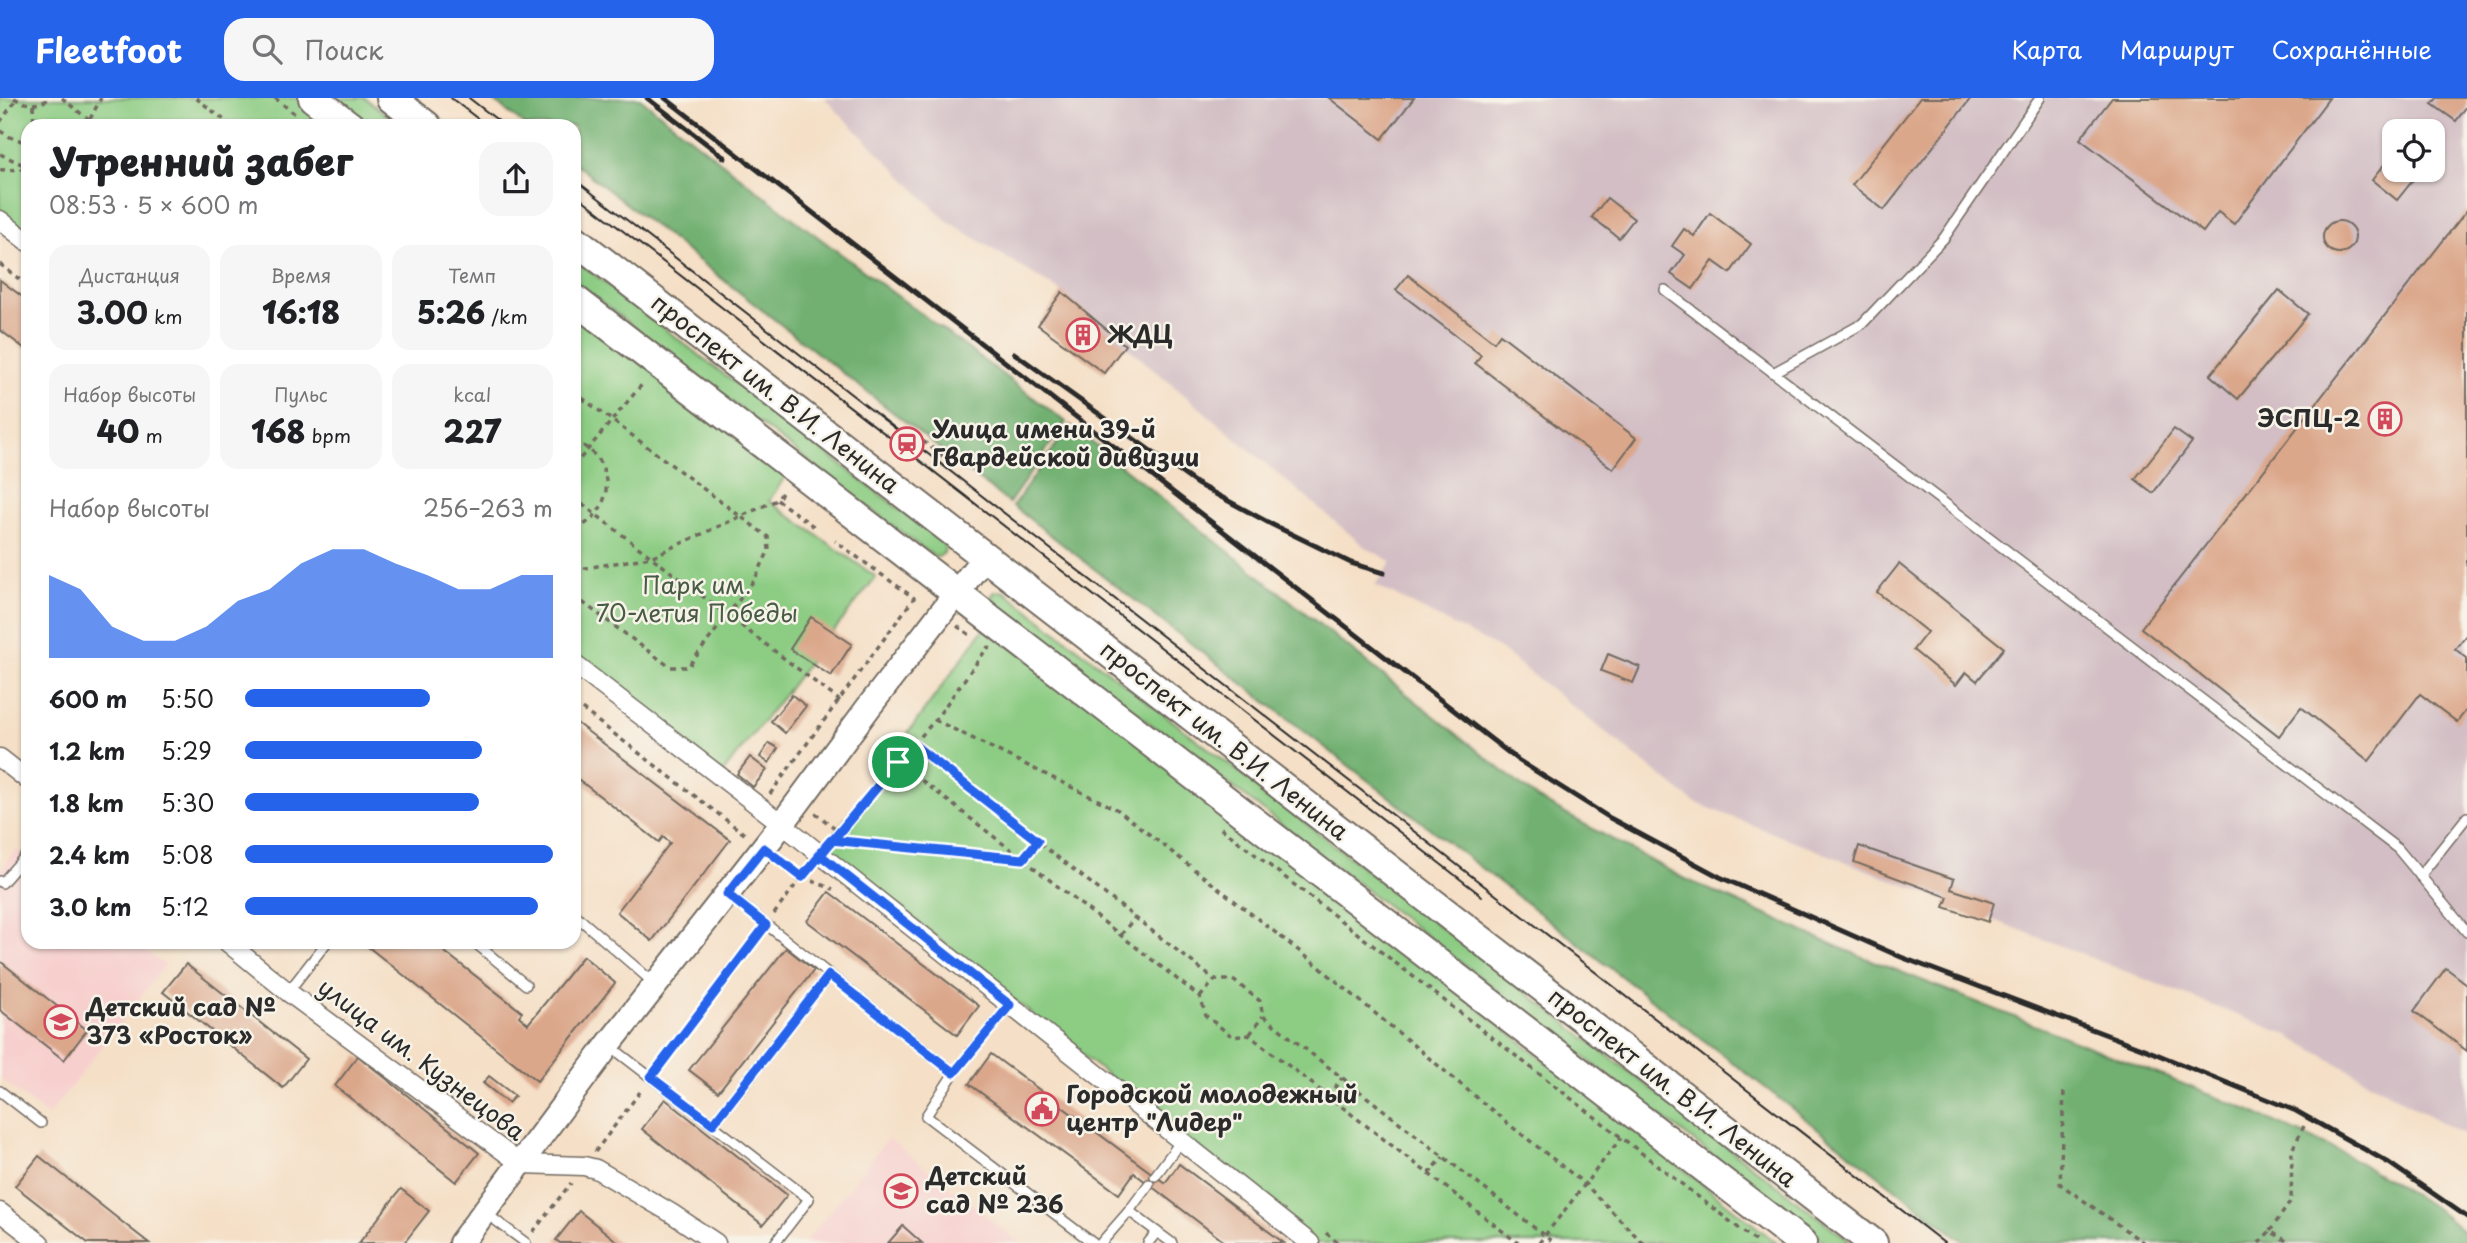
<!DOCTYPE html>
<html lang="ru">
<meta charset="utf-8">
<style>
:root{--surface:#fff;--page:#f6f6f6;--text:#202124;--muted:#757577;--accent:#2563eb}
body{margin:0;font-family:"Playpen Sans",sans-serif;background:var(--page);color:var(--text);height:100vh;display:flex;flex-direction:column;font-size:26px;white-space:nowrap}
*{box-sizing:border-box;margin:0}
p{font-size:23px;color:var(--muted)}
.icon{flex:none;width:38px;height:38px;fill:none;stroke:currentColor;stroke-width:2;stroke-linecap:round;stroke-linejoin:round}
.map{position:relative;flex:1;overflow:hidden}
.details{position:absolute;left:21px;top:21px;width:560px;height:830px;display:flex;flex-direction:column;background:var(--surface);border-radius:21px;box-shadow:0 2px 5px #0004}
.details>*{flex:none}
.fabs{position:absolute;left:2382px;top:21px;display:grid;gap:14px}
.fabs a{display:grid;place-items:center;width:63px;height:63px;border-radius:14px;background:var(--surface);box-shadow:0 2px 5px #0004;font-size:35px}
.pin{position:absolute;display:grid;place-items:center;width:60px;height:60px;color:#fff;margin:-30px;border:4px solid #fff;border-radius:50%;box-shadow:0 2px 7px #0007}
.round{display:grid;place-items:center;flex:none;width:74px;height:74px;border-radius:21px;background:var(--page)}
.head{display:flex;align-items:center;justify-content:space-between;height:119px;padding:0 28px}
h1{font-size:38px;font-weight:800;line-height:52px}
.stats{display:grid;grid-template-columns:repeat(3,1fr);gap:10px;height:119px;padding:7px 28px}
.stats div{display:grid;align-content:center;border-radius:18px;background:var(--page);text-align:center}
.stats b{font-size:30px;font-weight:800}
.stats small{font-size:19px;font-weight:400}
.stats p{font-size:19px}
.chart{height:196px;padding:14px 28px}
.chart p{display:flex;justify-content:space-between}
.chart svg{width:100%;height:126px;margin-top:7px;fill:var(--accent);opacity:.7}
ul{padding:0 28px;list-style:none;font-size:23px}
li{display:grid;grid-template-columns:112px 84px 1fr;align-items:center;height:52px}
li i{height:18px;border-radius:9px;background:var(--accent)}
header{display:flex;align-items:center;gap:42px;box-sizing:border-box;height:98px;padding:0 35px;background:var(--accent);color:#fff}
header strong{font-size:33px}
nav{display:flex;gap:38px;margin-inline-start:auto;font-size:24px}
.search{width:490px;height:63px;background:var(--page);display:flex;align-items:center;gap:18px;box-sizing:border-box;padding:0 24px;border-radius:21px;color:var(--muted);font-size:26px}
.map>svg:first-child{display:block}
.built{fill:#f7d0ce}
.industrial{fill:#d2bec4;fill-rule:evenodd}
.green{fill:#8ccc83;stroke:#5c7c57;stroke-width:2}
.forest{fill:#71b071;stroke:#4e6e4e;stroke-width:2}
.building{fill:#dba78b}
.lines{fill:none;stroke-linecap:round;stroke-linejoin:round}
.service-casing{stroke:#726a61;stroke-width:12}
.minor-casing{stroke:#726a61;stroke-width:21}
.secondary-casing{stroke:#726a61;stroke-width:28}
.primary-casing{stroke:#726a61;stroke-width:32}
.path{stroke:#726a61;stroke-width:3.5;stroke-dasharray:5 5;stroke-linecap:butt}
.service{stroke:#fff;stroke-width:9}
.minor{stroke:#fff;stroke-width:18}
.secondary{stroke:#fff;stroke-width:24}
.primary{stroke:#fff;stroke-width:28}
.tram{stroke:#2b2b2b;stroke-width:2}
.rail{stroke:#2b2b2b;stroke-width:5}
.route-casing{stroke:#fff;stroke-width:14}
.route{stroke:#2563eb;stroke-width:9}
.labels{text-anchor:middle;stroke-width:5;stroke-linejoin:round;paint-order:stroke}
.poi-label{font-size:24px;font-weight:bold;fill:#2b2b2b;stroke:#f7f3e8;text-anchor:start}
.street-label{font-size:24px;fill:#2b2b2b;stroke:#f7f3e8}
.park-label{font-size:24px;fill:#485b45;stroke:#f7f3e8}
</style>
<header>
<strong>Fleetfoot</strong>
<div class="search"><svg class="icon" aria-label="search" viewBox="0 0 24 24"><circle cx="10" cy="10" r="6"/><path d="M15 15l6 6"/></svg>Поиск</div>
<nav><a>Карта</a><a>Маршрут</a><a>Сохранённые</a></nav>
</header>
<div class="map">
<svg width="2467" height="1145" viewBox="0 0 2467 1145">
<rect width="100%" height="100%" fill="#f7f3e8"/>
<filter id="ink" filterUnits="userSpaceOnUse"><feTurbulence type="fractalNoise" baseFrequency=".0143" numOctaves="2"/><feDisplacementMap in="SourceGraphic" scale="14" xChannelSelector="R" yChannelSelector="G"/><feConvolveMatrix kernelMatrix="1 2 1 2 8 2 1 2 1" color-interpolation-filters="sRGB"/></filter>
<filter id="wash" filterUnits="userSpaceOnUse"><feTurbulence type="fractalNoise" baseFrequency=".00686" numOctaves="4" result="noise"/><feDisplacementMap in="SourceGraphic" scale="28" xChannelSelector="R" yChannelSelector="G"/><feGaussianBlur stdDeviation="1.57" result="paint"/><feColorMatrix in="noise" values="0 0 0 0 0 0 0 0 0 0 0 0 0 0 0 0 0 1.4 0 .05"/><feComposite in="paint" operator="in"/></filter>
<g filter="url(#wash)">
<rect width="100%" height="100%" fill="#f5dfc6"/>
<g class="built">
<path d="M16,751L28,761V844H134L165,867L48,1018L0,980V772Z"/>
<path d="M888,1040L1020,1145H805Z"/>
</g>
<path class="industrial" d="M824,0H2467V1039L2285,936L1694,704L1500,551L1375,487L1392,464L1365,449L1062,194L946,122ZM2394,33H2432V72H2394Z"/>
<g class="green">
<path d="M0,0H300L337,28H28V140L0,119Z"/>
<path d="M336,0H365L401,28H373Z"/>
<path d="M574,161L934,438L945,447L944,455L938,459L927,454L574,183Z"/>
<path d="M574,209L789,373L769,403L876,479L722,676L574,562Z"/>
<path d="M1001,493L1006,495L1852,1145H1826L997,508L991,498L995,494Z"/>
<path d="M988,525L1777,1145H1315L825,749Z"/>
</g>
<g class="forest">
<path d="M490,0H640L782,112L1066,324L1009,405L574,65V28H526Z"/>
<path d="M1070,327L1538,701L1681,779L1838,849L2246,1011L2341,1054L2434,1109L2467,1137V1145H1966L1013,408Z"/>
</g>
<g id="blocks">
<g class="building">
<path d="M1329,0H1414L1382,41Z"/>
<path d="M1920,0H1971L1884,112L1852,87Z"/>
<path d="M2112,0H2329L2234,126L2218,114L2203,134L2080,41Z"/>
<path d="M2437,0H2467V8L2456,23L2432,6Z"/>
<path d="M2394,54V72H2421L2397,102L2372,82Z"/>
<path d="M1607,100L1634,121L1619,140L1592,119Z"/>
<path d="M2467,112V536L2455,551L2467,560V611L2457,624L2420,596L2369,663L2301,609L2279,638L2141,530Z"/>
<path d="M1710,115L1751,146L1730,175L1713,163L1693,191L1671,176L1685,157L1672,148L1684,131L1694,138Z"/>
<circle cx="2339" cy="139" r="16"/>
<path d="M1408,177L1494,244L1500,236L1636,340L1613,371L1475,265L1481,257L1396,192Z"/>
<path d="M0,182L28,203V253L0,232Z"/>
<path d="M2279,192L2308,216L2238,301L2210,277Z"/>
<path d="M1062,194L1125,247L1104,275L1038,227Z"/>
<path d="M2174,331L2192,344L2153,395L2135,381Z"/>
<path d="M1899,466L2004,550L1977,583L1966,574L1956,587L1913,552L1927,534L1877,494Z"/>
<path d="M811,519L852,546L831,578L790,551Z"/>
<path d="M1608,556L1640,569L1633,585L1601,573Z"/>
<path d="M792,597L806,608L785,635L771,623Z"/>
<path d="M574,623L730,742L652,843L617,814L670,745L663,739L659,744L574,678Z"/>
<path d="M769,645L778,650L769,665L760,659Z"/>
<path d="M750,659L767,672L753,689L737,676Z"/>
<path d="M1859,748L1954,781L1951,791L1994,805L1988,824L1944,809L1948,799L1854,764Z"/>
<path d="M829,794L979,908L957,937L807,823Z"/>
<path d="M362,844H432L522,914L519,918L528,926L583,858L615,885L537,983Z"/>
<path d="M786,850L814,872L718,994L689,972Z"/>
<path d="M0,863L87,932L64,962L0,912Z"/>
<path d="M186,866L306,961L283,990L163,894Z"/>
<path d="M2446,870L2467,886V953L2414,913Z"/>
<path d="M991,956L1165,1085L1179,1066L1284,1145H1226L1134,1075L1119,1096L969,986Z"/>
<path d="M358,958L479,1055L456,1084L335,988Z"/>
<path d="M489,978L515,998L508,1005L483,985Z"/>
<path d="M665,1001L787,1097L763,1127L642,1031Z"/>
<path d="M39,1058L131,1131L149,1145H88L15,1088Z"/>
<path d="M401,1091L429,1113L404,1145H359Z"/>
<path d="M579,1113L619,1145H560L556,1142Z"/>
<path d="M903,1128L922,1145H888Z"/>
</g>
</g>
</g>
<g filter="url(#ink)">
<use href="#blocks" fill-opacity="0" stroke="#726a61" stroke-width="2"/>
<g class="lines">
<defs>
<g id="service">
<path d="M1665,192L2398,751L2467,834"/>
<path d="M1773,275L1862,226L1944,140L2040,0"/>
<path d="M2420,778L2467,719"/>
<path d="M0,783L2,785L28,755"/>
<path d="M729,797L954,975L926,1018L1093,1145"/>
<path d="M574,816L655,886"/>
<path d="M474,844L526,887"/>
<path d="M288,894L327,844"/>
<path d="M610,948L809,1101L775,1145"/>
<path d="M954,975L1010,907"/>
<path d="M0,993L41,1025"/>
<path d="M713,1026L829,877"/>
<path d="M1155,1078L1181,1043"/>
<path d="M1129,1113L1149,1086"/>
<path d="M487,1116L526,1145"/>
<path d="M1101,1145L1129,1113L1172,1145"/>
<path d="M1148,1145L1157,1134"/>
</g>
<g id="minor">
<path d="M0,122L28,144"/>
<path d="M574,566L782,726L1310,1145"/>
<path d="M0,660L28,682"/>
<path d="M227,844L288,894L521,1066L584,1068L596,1071L671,1115L716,1145"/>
<path d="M0,1114L40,1145"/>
</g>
<path id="secondary" d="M461,1145L609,946L782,726L868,610L985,458"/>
<g id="primary">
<path d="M313,0L350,28"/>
<path d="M391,0L427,28"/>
<path d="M574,141L1873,1145"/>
<path d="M574,201L1802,1145"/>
</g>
</defs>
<use href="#service" class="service-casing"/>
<use href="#minor" class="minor-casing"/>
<use href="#secondary" class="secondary-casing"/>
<use href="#primary" class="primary-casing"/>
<g class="path">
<path d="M14,0C27,8 38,8 51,0"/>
<path d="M62,0L96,28"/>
<path d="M196,0L232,28"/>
<path d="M275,0L295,16"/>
<path d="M33,7L34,28"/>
<path d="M0,24L16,2"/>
<path d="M83,28L89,23L101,0"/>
<path d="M0,33L10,39L28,45"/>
<path d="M0,56L28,69"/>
<path d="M0,72L28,71"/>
<path d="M0,166L28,188"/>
<path d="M574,294L768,439L769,452L755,481L688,569H670L574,498"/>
<path d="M915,337L948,362"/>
<path d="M574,343C617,361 617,414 574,432"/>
<path d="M574,368L644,284"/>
<path d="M574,375L577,378L579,387L574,396"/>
<path d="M574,400L840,603"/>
<path d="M777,402L816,430"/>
<path d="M574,472L651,459L777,402L784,392"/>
<path d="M957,528L973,539"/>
<path d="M574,605L747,738"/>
<path d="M935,622L1118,712L1317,867L1511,1028L1585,1086L1643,1145"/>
<path d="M914,647L1215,882H1233L1260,903L1263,918L1554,1145"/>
<path d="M898,664L1200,899L1206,918L1233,939L1249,937L1518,1145"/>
<path d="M770,696L914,500L835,443"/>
<path d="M815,715L839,733"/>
<path d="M1221,730L1758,1145"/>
<path d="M833,743L1023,761L1038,743"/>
<path d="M829,744L935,622L988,549L991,551"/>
<path d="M779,761L802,779L833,791"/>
<path d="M774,816L809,769"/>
<path d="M1121,837L1135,819"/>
<path d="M1200,899L1215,882"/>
<path d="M1250,936L1263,918"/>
<path d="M658,970L759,836"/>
<path d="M2064,994L2060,1086L2144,1145"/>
<path d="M1328,998L1342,980"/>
<path d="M595,1054L643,990"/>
<path d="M1429,1076L1443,1059"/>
<path d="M2270,1133L2291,1103L2292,1052L2304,1028"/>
<path d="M533,1134L571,1085"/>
<path d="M1326,1135L1338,1145"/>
<path d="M1539,1145L1621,1040"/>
<path d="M2259,1145L2270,1133L2290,1145"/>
</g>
<use href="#service" class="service"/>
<use href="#minor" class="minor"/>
<use href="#secondary" class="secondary"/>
<use href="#primary" class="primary"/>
<g class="tram">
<path d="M451,0L487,28"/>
<path d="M469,0L505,28"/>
<path d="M574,81L1944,1145"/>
<path d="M574,95L1482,798"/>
</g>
<g class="rail">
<path d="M647,0L725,60"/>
<path d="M665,0L1518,662L1610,720L1720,779L1901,859L2144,951L2296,1013L2389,1065L2467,1119"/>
<path d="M1014,255L1197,386L1273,427L1351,465L1384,475"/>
</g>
</g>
</g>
<g class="lines" filter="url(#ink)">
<defs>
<path id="route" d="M898,664L802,779L764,750L727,796L766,827L651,979L713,1026L829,877L954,975L1010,907L819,756L831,742L1023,761L1038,743L914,647L898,664"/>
</defs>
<use href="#route" class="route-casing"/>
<use href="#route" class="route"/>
</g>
<defs>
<symbol id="building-ring" viewBox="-11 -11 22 22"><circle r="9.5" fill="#f7f3e8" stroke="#d1495b" stroke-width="1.5"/><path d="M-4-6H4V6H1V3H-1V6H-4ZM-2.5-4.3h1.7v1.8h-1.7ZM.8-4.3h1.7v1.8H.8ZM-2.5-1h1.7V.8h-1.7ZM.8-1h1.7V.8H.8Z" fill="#d1495b"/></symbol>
<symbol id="station-ring" viewBox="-11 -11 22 22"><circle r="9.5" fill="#f7f3e8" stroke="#d1495b" stroke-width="1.5"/><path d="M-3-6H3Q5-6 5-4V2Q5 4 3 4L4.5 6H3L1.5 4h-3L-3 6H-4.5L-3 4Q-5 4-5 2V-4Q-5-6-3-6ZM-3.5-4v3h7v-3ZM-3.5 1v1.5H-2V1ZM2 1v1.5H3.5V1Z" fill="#d1495b"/></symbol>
<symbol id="school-ring" viewBox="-11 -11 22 22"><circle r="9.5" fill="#f7f3e8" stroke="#d1495b" stroke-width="1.5"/><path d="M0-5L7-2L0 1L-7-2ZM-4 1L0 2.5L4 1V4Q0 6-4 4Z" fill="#d1495b"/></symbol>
<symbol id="civic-ring" viewBox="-11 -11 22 22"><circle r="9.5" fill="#f7f3e8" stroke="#d1495b" stroke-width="1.5"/><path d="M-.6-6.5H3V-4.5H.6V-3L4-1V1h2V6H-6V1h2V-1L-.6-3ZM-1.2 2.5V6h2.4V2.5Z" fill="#d1495b"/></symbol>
</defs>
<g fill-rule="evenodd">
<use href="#building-ring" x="1064" y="218" width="38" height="38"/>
<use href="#building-ring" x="2366" y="302" width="38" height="38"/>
<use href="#station-ring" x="888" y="327" width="38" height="38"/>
<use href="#school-ring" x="42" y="905" width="38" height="38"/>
<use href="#civic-ring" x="1023" y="992" width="38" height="38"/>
<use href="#school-ring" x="882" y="1074" width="38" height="38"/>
</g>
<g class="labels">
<g class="poi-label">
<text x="1108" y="245">ЖДЦ</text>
<text x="2360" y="329" text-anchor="end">ЭСПЦ-2</text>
<text x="932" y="340">Улица имени 39-й<tspan x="932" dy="28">Гвардейской дивизии</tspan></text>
<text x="86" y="918">Детский сад №<tspan x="86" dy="28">373 «Росток»</tspan></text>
<text x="1066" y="1005">Городской молодежный<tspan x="1066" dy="28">центр "Лидер"</tspan></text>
<text x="926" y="1087">Детский<tspan x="926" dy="28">сад № 236</tspan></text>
</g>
<g class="street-label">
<text transform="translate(775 296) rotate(38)" y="8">проспект им. В.И. Ленина</text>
<text transform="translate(1224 643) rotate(38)" y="8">проспект им. В.И. Ленина</text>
<text transform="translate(421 962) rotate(37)" y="8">улица им. Кузнецова</text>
<text transform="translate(1672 990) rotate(38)" y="8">проспект им. В.И. Ленина</text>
</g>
<g class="park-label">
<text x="697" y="496">Парк им.<tspan x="697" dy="28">70-летия Победы</tspan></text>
</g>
</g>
</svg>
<div class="fabs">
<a><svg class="icon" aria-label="locate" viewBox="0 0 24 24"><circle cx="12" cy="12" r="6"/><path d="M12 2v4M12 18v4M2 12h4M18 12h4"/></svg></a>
</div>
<div class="pin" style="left:898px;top:664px;background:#1e9e55"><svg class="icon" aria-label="arrive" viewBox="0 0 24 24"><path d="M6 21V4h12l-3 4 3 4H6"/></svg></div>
<section class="details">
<div class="head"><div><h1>Утренний забег</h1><p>08:53 · 5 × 600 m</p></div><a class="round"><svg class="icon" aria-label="share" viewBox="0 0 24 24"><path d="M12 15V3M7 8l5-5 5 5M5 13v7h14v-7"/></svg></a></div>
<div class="stats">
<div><p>Дистанция</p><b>3.00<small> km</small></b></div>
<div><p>Время</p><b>16:18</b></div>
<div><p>Темп</p><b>5:26<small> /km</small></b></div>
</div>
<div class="stats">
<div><p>Набор высоты</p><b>40<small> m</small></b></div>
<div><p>Пульс</p><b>168<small> bpm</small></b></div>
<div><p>kcal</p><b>227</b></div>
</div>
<div class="chart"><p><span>Набор высоты</span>256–263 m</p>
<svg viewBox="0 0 160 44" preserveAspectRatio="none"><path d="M0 44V15L10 20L20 33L30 38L40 38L50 33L60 24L70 20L80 11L90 6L100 6L110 11L120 15L130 20L140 20L150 15L160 15V44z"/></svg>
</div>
<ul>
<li><b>600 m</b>5:50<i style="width:60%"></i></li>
<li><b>1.2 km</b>5:29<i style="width:77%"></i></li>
<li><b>1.8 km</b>5:30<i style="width:76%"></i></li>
<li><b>2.4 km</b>5:08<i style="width:100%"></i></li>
<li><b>3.0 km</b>5:12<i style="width:95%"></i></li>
</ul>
</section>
</div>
